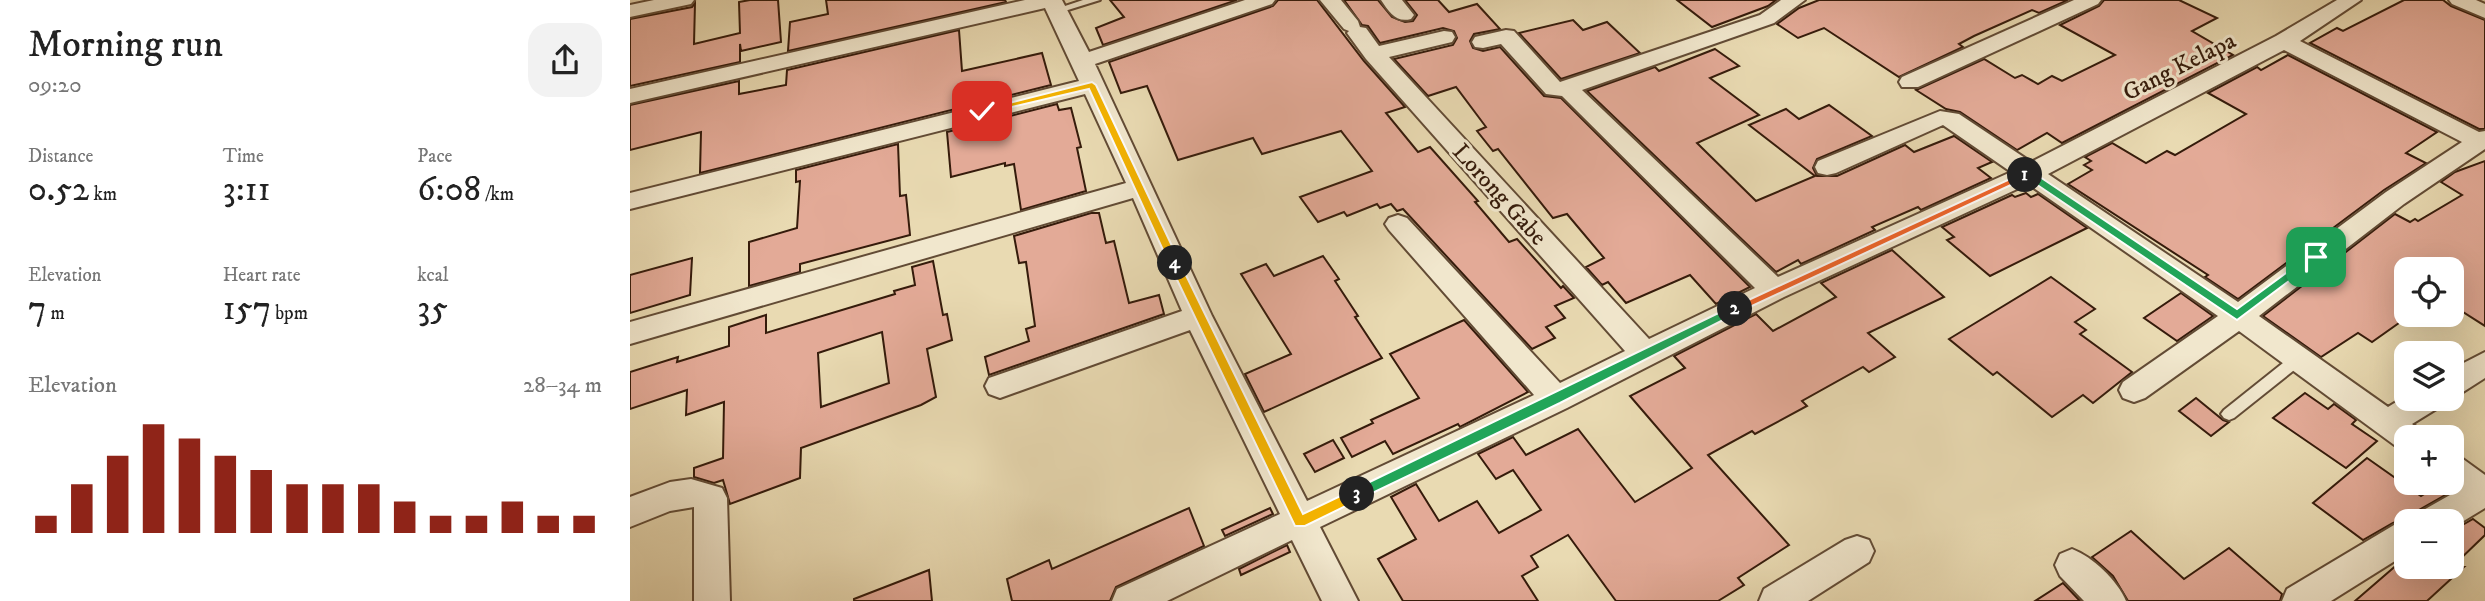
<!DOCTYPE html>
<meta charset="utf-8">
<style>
:root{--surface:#fff;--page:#f2f2f2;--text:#222;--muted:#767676;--accent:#8f2418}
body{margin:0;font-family:"IM FELL DW Pica",serif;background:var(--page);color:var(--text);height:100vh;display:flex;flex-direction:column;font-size:26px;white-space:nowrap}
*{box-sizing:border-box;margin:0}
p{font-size:23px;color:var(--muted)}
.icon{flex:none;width:38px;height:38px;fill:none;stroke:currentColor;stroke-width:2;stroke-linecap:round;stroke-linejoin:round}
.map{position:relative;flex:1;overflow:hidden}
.sheet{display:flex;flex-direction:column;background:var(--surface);width:630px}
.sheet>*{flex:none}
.controls{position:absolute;left:1764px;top:257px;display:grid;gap:14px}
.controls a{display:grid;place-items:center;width:70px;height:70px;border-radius:14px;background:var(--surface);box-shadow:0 7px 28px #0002;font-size:35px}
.pin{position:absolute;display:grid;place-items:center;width:60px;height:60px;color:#fff;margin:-30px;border-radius:14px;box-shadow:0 4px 10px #0006}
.km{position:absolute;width:35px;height:35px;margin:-18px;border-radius:50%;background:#222;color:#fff;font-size:19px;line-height:35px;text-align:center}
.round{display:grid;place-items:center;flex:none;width:74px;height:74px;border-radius:21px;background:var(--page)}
.head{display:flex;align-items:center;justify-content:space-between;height:119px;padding:0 28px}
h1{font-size:38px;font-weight:600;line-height:52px}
.figures{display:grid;grid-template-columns:repeat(3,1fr);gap:10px;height:119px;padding:7px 28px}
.figures div{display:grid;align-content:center}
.figures b{font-size:35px;font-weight:600}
.figures small{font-size:19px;font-weight:400}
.figures p{font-size:19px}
.chart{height:196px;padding:14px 28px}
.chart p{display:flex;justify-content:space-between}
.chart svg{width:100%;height:126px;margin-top:7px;stroke:var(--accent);stroke-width:6}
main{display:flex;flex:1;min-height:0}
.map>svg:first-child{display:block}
.building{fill:#e3aa97;stroke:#351b0b;stroke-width:2;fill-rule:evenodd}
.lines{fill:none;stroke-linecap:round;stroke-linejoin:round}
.service-casing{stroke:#624b35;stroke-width:4}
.minor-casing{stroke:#624b35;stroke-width:4}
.service{fill:#f1e7cd;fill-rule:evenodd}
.minor{fill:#f1e7cd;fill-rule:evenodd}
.split-1{fill:#22a559;stroke:#fff;stroke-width:2}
.split-2{fill:#f0652b;stroke:#fff;stroke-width:2}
.split-3{fill:#22a559;stroke:#fff;stroke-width:2}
.split-4{fill:#f5b400;stroke:#fff;stroke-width:2}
.split-5{fill:#f5b400;stroke:#fff;stroke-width:2}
.labels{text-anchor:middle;stroke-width:6;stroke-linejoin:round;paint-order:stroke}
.street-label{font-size:24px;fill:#351b0b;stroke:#f1e7cd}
</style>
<main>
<section class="sheet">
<div class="head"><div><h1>Morning run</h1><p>09:20</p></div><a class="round"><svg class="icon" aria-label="share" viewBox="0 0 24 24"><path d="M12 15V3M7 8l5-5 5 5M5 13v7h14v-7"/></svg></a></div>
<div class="figures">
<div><p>Distance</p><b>0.52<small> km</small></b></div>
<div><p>Time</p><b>3:11</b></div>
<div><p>Pace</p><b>6:08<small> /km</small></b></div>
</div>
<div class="figures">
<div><p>Elevation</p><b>7<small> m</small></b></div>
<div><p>Heart rate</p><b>157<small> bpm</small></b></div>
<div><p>kcal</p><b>35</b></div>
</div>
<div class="chart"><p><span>Elevation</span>28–34 m</p>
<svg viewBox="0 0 160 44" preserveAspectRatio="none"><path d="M5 44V38M15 44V27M25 44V17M35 44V6M45 44V11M55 44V17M65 44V22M75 44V27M85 44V27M95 44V27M105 44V33M115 44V38M125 44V38M135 44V33M145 44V38M155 44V38"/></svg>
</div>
</section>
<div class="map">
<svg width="1855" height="601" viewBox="0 0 1855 601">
<rect width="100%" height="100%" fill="#e9dab2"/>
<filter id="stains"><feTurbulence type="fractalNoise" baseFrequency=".00286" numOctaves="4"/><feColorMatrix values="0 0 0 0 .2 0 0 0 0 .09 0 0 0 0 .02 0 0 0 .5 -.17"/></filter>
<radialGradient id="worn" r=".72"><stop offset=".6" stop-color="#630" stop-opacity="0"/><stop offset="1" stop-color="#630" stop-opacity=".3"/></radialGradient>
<g class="building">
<path d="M120,0H148L151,42L111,51L110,44V62L0,86V19L62,7L65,3L64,44L110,33L109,2Z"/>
<path d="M196,0H375L376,2L158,51L160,22L198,14Z"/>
<path d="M480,0H607L473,45L466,28L494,17Z"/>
<path d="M648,0H687L734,61L775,107L756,113L788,152L800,147L848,201L845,202L879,242L887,239L931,288L933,286L944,298L925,306L935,318L916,327L925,338L902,349L773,209L767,211L761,204L750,208L747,204L717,216L714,212L688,222L670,197L742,171L711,131L632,154L623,138L548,160L517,86L491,93L479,62L643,6Z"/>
<path d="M714,0H748L762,17L775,22L783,21L787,15L775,0H808L819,12L847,4L870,29L844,34L840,41L843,48L853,51L870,47L914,96L931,98L1120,287L1086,304L1060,275L996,303L978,282L972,285L956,267L974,258L937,214L923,218L868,149L863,151L847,131L856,127L826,87L798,96L764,59L823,45L827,38L824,31L813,28L750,43L738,26L732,25Z"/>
<path d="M1047,0H1146L1138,6L1082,27Z"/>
<path d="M1189,0H1438L1409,13L1402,10L1344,36L1329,44L1333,47L1269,77L1194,28L1168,38L1147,24L1169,8Z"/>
<path d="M1474,0H1549L1587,18L1562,31L1603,55L1432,143L1417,133L1387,150L1330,112L1316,109L1286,90L1354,59L1385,78L1392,75L1408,84L1422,76L1432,81L1485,55L1430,25L1469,6Z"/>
<path d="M1774,0H1813L1821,6L1855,20V129H1849L1680,43L1707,28L1713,31Z"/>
<path d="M943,20L953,30L977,22L1010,53L931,79L889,33Z"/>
<path d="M329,30L332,71L412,53L421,85L70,173L71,132L0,150V105L109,81V94L156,85L157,70Z"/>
<path d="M1085,49L1109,66L1080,78L1129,115L1067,143L1126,201L1185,176L1119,125L1156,109L1169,119L1199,105L1242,136L1187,159L1183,168L1187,176H1207L1275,145L1284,152L1324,136L1362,162L1348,168L1361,178L1291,210L1288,207L1242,227L1245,230L1171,264L1168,260L1146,272L957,91L1025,67L1029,71Z"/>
<path d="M1658,55L1807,132L1776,153L1796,163L1754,190L1608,299L1575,277L1578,275L1438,184L1462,170L1454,165L1461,161L1455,157L1482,143L1516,163L1537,151L1545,155L1616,114L1578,93L1627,67L1631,70Z"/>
<path d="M427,104L429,110L441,108L451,147L447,148L456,191L391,210L384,164L375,166V163L321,177L317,132Z"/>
<path d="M268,144L270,196L276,195L280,235L170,264V272L119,286V242L167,228L170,181L166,182V170Z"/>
<path d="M1855,161V326L1822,305V270H1776V318L1742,342L1728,333L1691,357L1633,316L1765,214L1780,222L1785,219L1788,221L1832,195L1811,182L1825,172Z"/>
<path d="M1396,193L1401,197L1408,194L1457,228L1360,276L1317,240L1324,237L1312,227L1382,195L1385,197Z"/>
<path d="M461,213H469L476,243L484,241L499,303L529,295L534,314L359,375L355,357L399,341L396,329L405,326L396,262L389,263L384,236Z"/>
<path d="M1262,250L1314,297L1238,333L1265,357L1239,372L1233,367L1172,401L1177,406L1125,434L1122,431L1078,455L1159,545L1108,578L1114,585L1088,601H986L938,535L901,556L908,567L892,576L908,601H773L748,559L786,539L761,497L786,484L809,521L847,501L869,533L911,510L883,470L866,479L848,454L883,437L896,455L948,429L1005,502L1062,468L1000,396L1055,368L1044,356L1126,314L1143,331L1206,297L1191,283Z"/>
<path d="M693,256L709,279L705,281L728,316L725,317L752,358L634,412L615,374L661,354L611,274L636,264L644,276Z"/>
<path d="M62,258L60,295L0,313V275Z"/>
<path d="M303,261L313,315L317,314L322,340L297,349L306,397L291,405L171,448L170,478L100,504L93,480L84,483L64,477V468L93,458L94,402L56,415L57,390L0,409V372L48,357L47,362L99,346V327L136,315V333L265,294L264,291L285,285L282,267ZM252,332L259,383L191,407L188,353Z"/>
<path d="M1421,277L1465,309L1445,322L1456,330L1450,334L1502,372L1463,403L1453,395L1422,417L1367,372L1363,375L1319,339Z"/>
<path d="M1551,293L1583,316L1547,341L1514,318Z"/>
<path d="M834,320L898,392L830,427L828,424L763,454L755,441L722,457L711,438L743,423L741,420L789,398L760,354Z"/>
<path d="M1675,393L1698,409L1704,404L1726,420L1722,424L1747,441L1716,468L1643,418Z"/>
<path d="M1566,398L1593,420L1599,422L1581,436L1549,411Z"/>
<path d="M703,440L714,458L685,472L674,454Z"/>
<path d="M1737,458L1791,496L1807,486L1817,494L1789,510L1783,522L1775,519L1763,523L1733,540L1683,503Z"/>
<path d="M559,508L574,546L486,587L480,601H382L377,579L419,560L422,569Z"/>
<path d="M640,508L643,514L595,536L592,530Z"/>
<path d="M1843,519L1855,528V535L1822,567V531Z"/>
<path d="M1501,531L1554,579L1599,548L1652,594L1650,601H1498L1483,576L1462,557Z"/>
<path d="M657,545L660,552L611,575L609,569Z"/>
<path d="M1776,557V567H1834L1797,601H1725Z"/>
<path d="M299,570L302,601H224V599Z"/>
<path d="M1433,583L1450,601H1405Z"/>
</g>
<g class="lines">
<defs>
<g id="service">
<path d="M453,0H470L425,14L420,11Z"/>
<path d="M1668,353L1673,355L1675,359L1673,363L1604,418L1599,420L1594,418L1591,414L1594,410L1663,355Z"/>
</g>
<g id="minor">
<path d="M24,0H64L61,4L0,17V5Z"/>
<path d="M395,0H432L459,52L615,0H645L642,4L465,64L582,316L677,501L904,395L759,230L755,224L759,218L768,215L777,218L930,383L995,351L736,59L717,33L719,31L714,29L690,0H711L728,21L730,27L736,28L749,46L814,31L822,32L825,37L822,42L759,57L1019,339L1125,288L932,96L916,94L871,44L853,48L845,47L842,42L845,37L876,30L884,31L930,82L1130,15L1151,0H1175L1144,23L952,90L1148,277L1381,172L1313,125L1206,173L1197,175L1188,173L1185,167L1188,161L1310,111L1329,114L1401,162L1646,36L1707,0H1731L1670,41L1849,132L1855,131V149L1774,204L1629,316L1758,407L1776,396V399H1812L1808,408L1782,424L1789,429L1793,438H1776V450L1767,447L1609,331L1515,398L1504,402L1493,398L1489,390L1493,382L1588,316L1398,184L1154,297L937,408L690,527L728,601H692L662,540L537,601H482L487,589L650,514L560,330L370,398L359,394L355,386L359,378L552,311L503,198L0,344V322L496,183L455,94L0,209V193L449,81L415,8L0,103V89ZM1654,50L1832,142L1756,192L1608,302L1418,174Z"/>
<path d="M751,0H772L784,15L781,19C766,23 759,12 751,0Z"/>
<path d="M1444,0H1471L1468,4L1288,87H1272L1269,82L1272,77Z"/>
<path d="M1819,0H1846L1855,4V18L1822,4Z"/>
<path d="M1855,352V378L1833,392L1822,396V369Z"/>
<path d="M1822,455L1833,459L1855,475V508L1822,528V522H1785L1790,512L1827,491L1816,483H1822Z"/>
<path d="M61,479L92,488L97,498L100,601H64V507L40,511L0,527V497L40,482Z"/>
<path d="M1776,521V554L1701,601H1652L1657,589L1764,525Z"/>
<path d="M1227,536L1239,540L1244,551L1239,562L1178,601H1129L1134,589L1215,540Z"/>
<path d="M1442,549C1463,557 1487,580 1496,601H1454L1430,576L1425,565L1430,554Z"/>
</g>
</defs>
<use href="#service" class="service-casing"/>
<use href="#minor" class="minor-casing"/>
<use href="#service" class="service"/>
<use href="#minor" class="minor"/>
</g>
<path class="split-1" d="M1394,171H1401L1607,309L1682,254L1686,253L1691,257L1607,320L1397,178L1391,177L1390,175Z"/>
<path class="split-2" d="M1395,172L1398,173V177L1109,312L1105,313L1099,309Z"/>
<path class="split-3" d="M1105,305L1110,309L1109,312L930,403L732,498H723V490Z"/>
<path class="split-4" d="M545,259L550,263L673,514L727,488L732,490V498L675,526H665L539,263Z"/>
<path class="split-5" d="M462,82L466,85L550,263L549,266H541L539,263L459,89L352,114L348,111Z"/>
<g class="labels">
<g class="street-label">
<text transform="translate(1549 66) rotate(-27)" y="8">Gang Kelapa</text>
<text transform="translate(870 194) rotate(48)" y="8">Lorong Gabe</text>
</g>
</g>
<rect width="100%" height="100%" filter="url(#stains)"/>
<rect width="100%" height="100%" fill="url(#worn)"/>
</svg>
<div class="controls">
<a><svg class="icon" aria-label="locate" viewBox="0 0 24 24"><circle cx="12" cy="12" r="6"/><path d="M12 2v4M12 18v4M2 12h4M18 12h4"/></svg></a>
<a><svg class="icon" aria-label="layers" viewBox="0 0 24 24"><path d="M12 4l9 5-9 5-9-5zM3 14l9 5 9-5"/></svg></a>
<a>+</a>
<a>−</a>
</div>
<div class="pin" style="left:1686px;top:257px;background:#1e9e55"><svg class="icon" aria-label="arrive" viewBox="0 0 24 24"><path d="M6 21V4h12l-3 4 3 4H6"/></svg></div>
<div class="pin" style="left:352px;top:111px;background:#d93025"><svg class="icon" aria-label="check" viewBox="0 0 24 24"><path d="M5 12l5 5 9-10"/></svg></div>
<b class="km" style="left:1395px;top:175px">1</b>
<b class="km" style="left:1105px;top:309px">2</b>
<b class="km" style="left:727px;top:494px">3</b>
<b class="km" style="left:545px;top:263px">4</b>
</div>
</main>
